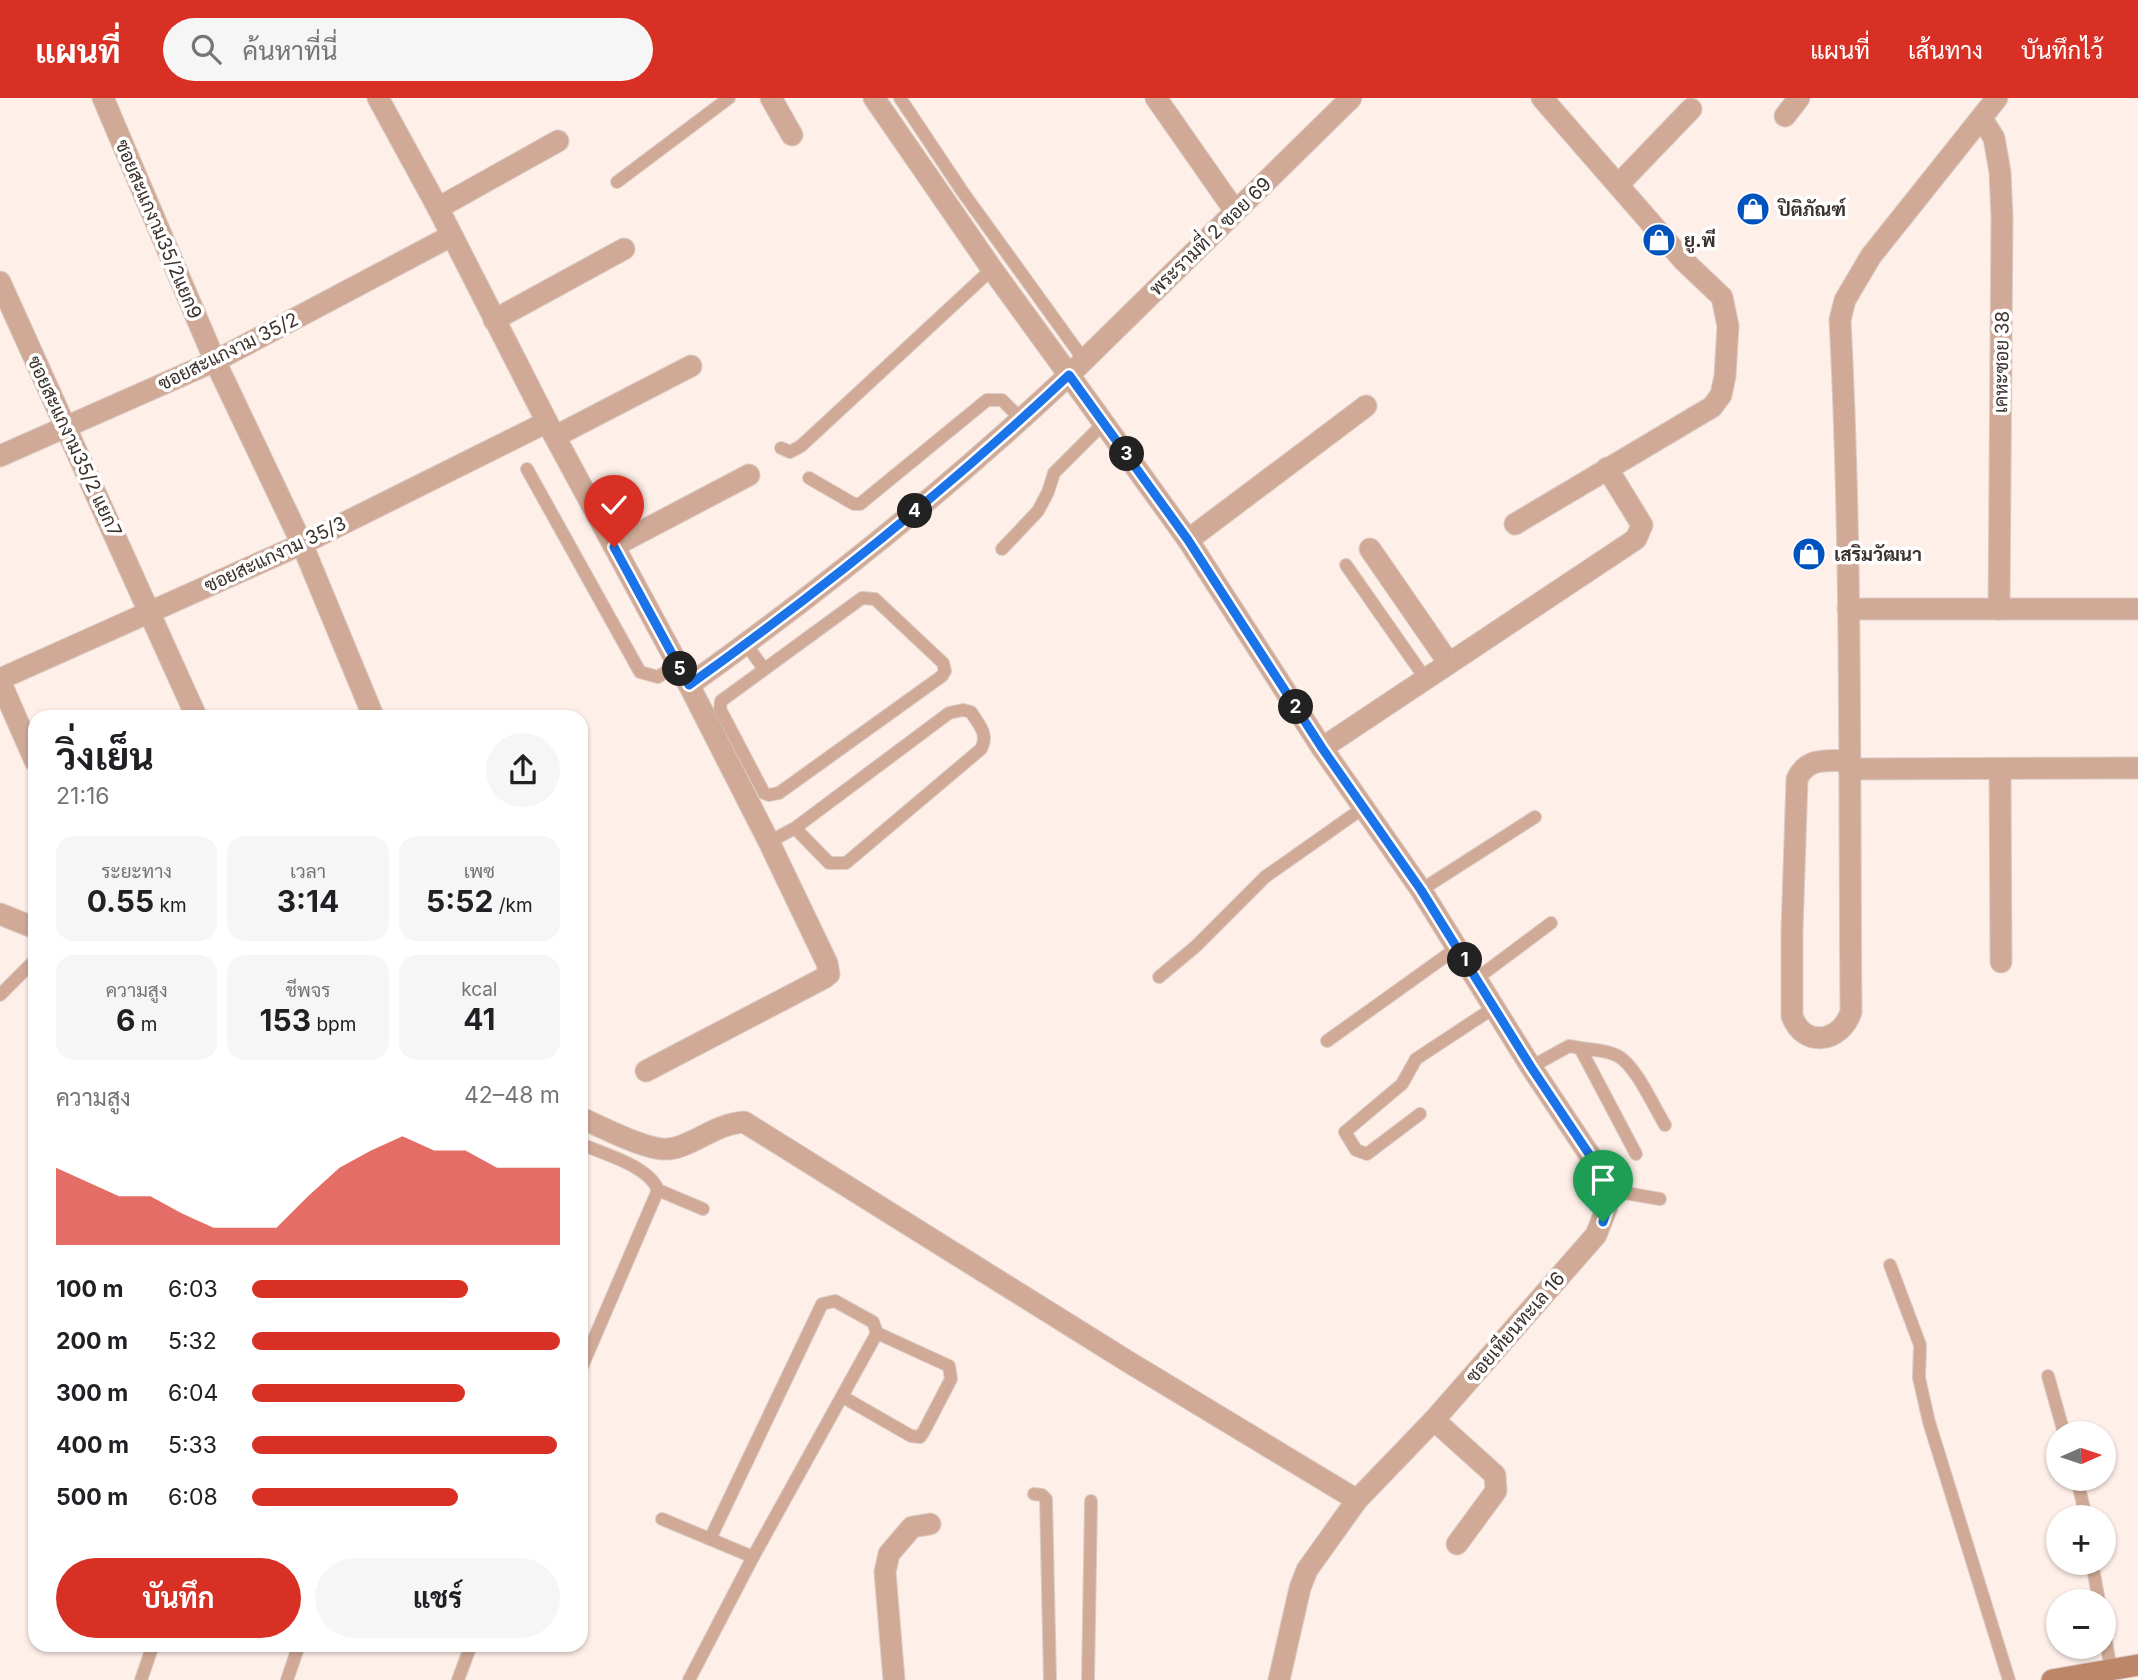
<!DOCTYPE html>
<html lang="th">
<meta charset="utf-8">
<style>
:root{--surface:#fff;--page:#f6f6f6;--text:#202124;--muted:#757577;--accent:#d93025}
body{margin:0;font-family:Inter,Sarabun,sans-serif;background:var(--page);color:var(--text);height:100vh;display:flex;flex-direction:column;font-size:26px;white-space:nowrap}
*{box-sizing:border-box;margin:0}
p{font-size:23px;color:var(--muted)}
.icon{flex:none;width:38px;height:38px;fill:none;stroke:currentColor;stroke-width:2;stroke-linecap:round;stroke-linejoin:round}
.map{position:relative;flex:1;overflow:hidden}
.side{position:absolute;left:28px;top:612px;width:560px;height:942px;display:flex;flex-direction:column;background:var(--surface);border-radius:21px;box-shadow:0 2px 5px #0004}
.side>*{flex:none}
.needle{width:46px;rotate:87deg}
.controls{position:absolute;left:2046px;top:1323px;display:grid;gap:14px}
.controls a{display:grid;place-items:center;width:70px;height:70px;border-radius:50%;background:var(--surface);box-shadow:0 2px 5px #0004;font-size:35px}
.pin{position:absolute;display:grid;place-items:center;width:60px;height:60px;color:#fff;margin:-72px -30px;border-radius:50% 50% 50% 0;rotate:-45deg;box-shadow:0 0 7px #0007}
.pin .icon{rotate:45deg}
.km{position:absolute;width:35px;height:35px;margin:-18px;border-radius:50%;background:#222;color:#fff;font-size:19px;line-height:35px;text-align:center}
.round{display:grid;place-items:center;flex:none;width:74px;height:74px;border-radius:37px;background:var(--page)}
.overview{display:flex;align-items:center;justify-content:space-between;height:119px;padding:0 28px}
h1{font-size:38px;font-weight:700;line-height:52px}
.metrics{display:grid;grid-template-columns:repeat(3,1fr);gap:10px;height:119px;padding:7px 28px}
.metrics div{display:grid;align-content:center;border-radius:18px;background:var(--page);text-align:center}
.metrics b{font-size:30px;font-weight:700}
.metrics small{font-size:19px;font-weight:400}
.metrics p{font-size:19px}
.chart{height:196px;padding:14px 28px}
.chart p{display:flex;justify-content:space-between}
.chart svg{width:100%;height:126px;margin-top:7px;fill:var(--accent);opacity:.7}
.action{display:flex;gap:14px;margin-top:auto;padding:14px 28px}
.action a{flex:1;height:80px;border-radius:42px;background:var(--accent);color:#fff;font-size:28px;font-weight:700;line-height:80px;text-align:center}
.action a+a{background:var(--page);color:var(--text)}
ul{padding:0 28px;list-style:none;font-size:23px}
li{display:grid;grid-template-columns:112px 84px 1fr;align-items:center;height:52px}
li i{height:18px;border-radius:9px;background:var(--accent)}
header{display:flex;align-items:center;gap:42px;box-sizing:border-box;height:98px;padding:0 35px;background:var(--accent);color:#fff}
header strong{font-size:33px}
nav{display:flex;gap:38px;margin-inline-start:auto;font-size:24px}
.search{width:490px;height:63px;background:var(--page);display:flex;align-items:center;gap:18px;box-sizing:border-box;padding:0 24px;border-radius:38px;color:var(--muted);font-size:26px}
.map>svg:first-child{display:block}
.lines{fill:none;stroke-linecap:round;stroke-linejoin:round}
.service-casing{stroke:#dbcdc6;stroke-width:14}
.minor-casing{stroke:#dbcdc6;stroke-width:23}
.tertiary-casing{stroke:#dbcdc6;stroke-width:23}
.secondary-casing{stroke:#dbcdc6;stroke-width:23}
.service{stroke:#d0aa97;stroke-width:12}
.minor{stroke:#d0aa97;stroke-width:21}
.tertiary{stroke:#d0aa97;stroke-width:21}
.secondary{stroke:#bd8669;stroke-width:21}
.route-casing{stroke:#fff;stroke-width:14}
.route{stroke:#1a73e8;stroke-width:9}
.labels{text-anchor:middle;stroke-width:7;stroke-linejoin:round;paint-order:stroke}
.poi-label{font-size:19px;font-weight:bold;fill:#3b322d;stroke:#fff;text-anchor:start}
.street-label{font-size:19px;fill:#3b322d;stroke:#fff}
</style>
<header>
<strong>แผนที่</strong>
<div class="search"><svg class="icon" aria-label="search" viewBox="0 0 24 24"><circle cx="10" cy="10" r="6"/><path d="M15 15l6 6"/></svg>ค้นหาที่นี่</div>
<nav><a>แผนที่</a><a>เส้นทาง</a><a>บันทึกไว้</a></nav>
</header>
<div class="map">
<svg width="2138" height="1582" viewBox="0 0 2138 1582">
<rect width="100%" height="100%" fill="#feefe8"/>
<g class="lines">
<defs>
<g id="service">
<path d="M900,0L962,93L1084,262"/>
<path d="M617,84L729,0"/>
<path d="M781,350L790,354L801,348L992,171"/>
<path d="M527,371L640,574L658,579L677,566"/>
<path d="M809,380L854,406H860L987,302H1002L1022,322"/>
<path d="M1002,451L1038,413L1048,394L1054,375L1104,325"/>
<path d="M1346,467L1425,580"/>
<path d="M862,500L875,501L943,565L945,573L942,578L779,695L769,697L764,695L720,611L721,603Z"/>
<path d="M746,546L764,571"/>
<path d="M769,744L795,730L949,615L963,612L971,614C979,627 989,636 981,651L846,765H829L795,730"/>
<path d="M1421,792L1535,719"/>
<path d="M1159,879L1195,849L1265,779L1363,710"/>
<path d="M1476,881L1551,825"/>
<path d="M0,897L35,862"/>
<path d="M1327,943L1457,850"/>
<path d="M1580,950C1593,952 1607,952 1618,958C1636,968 1654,1009 1665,1027"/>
<path d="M1531,969L1569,948L1580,950L1636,1056"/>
<path d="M1420,1016L1367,1056L1356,1052L1345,1034L1402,986L1416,961L1495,909"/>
<path d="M581,1046C604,1056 649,1068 658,1092L703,1111"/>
<path d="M1608,1092L1660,1101"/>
<path d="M1890,1167L1920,1247L1919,1280L1929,1324L2009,1582"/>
<path d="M581,1271L658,1092"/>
<path d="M2048,1278L2064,1335"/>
<path d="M843,1299L911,1338L920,1339L924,1333L951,1281L949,1268L877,1235"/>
<path d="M2077,1381L2086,1419"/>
<path d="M1034,1396L1042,1397L1046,1401L1050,1582"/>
<path d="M662,1421L753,1459"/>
<path d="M2092,1465L2099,1503"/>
<path d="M2104,1532L2111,1572"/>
<path d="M141,1582L153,1547"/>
<path d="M287,1582L299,1547"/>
<path d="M458,1582L471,1547"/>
<path d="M689,1582L753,1459L877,1235L873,1224L835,1203L822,1206L710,1441"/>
<path d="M1088,1582L1091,1403"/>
</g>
<g id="minor">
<path d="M103,0L215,263L302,446L374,620"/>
<path d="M378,0L438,110L547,324L689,587L769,744L827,865L829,876L824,880L646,973"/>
<path d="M771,0L792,37"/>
<path d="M1156,0L1235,113"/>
<path d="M1785,18L1799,0"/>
<path d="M1982,21L1994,40L2000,74L2002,119L1999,511"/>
<path d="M1618,87L1691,11"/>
<path d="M438,110L558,43"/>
<path d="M0,184L197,620"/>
<path d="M494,222L624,151"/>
<path d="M556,338L691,268"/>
<path d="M0,358L215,263L451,138"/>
<path d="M1515,426L1712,309L1721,297L1725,278L1728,228L1722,199L1684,163L1542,0"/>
<path d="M1188,442L1366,308"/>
<path d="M614,448L749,377"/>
<path d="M1370,451L1448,564"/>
<path d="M1848,511H2138"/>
<path d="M0,581L302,446L547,324"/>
<path d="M0,583L35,663"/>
<path d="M689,587C822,492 950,389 1069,277L992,171L874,0"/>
<path d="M1322,650L1636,441L1642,427L1607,370"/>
<path d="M1849,662C1826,664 1808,658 1797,681L1792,833V918C1804,951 1841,944 1851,914C1849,684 1852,452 1840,222L1845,202L1871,158L1997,0"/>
<path d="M1849,671L2138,670"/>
<path d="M2000,671L2001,864"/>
<path d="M0,816L35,830"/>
<path d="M581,1020C602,1029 647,1053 668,1051C692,1049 714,1026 744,1024L1127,1263L1357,1402"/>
<path d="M1434,1322L1495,1377L1496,1393L1457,1446"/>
<path d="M894,1582L885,1474L889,1456L912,1429L930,1426"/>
</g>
<path id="tertiary" d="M1279,1582L1300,1490L1307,1472L1357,1402L1434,1322L1596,1137L1607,1109L1605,1080L1531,969L1421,792L1322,650L1188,442L1069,277L1351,0"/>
<path id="secondary" d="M2052,1582L2138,1567"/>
</defs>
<use href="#service" class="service-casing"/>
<use href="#minor" class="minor-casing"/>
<use href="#tertiary" class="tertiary-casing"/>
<use href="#secondary" class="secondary-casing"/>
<use href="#service" class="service"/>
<use href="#minor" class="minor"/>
<use href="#tertiary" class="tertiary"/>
<use href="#secondary" class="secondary"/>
</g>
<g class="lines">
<defs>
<path id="route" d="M614,449L689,587C822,492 950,389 1069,277L1188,442L1322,650L1421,792L1531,969L1605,1080L1608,1109L1603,1124"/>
</defs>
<use href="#route" class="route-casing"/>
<use href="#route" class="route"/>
</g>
<defs>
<symbol id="shop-disc" viewBox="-11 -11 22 22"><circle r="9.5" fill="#0052bc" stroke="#fff"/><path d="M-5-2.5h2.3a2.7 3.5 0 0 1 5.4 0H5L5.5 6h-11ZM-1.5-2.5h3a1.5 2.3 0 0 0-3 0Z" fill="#fff"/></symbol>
</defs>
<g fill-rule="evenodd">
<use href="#shop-disc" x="1734" y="92" width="38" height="38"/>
<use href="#shop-disc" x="1640" y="123" width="38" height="38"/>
<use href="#shop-disc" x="1790" y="437" width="38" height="38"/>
</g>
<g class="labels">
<g class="poi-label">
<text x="1778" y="118">ปิติภัณฑ์</text>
<text x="1684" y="149">ยู.พี</text>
<text x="1834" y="463">เสริมวัฒนา</text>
</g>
<g class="street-label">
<text transform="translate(159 131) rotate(67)" y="7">ซอยสะแกงาม35/2แยก9</text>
<text transform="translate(1210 138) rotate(-44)" y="7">พระรามที่ 2 ซอย 69</text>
<text transform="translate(228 253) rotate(-26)" y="7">ซอยสะแกงาม 35/2</text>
<text transform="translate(2001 264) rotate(-89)" y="7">เคหะซอย 38</text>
<text transform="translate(75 348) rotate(65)" y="7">ซอยสะแกงาม35/2 แยก7</text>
<text transform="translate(275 456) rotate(-25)" y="7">ซอยสะแกงาม 35/3</text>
<text transform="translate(1515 1229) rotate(-49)" y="7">ซอยเทียนทะเล 16</text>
</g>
</g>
</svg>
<div class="controls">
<a><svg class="needle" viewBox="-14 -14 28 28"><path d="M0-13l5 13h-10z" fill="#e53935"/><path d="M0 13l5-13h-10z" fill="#757577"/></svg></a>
<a>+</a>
<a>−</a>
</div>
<div class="pin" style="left:1603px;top:1124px;background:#1e9e55"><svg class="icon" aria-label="arrive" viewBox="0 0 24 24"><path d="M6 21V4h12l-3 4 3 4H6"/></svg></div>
<div class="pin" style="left:614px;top:449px;background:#d93025"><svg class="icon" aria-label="check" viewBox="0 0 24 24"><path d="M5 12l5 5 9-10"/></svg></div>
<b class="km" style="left:1465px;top:862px">1</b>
<b class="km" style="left:1296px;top:609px">2</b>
<b class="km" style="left:1127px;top:356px">3</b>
<b class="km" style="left:915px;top:413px">4</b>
<b class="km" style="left:680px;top:571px">5</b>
<section class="side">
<div class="overview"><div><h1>วิ่งเย็น</h1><p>21:16</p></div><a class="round"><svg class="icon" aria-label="share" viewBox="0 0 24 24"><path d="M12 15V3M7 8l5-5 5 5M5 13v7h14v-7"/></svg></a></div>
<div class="metrics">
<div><p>ระยะทาง</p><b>0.55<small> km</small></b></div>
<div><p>เวลา</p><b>3:14</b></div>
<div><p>เพซ</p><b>5:52<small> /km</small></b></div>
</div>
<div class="metrics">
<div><p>ความสูง</p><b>6<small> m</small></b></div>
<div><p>ชีพจร</p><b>153<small> bpm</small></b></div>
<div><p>kcal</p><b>41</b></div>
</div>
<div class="chart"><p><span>ความสูง</span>42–48 m</p>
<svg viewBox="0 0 160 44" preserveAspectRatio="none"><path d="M0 44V17L10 22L20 27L30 27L40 33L50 38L60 38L70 38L80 27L90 17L100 11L110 6L120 11L130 11L140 17L150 17L160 17V44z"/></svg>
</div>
<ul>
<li><b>100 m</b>6:03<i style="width:70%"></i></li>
<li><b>200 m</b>5:32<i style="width:100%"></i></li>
<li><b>300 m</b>6:04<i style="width:69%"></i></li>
<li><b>400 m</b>5:33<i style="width:99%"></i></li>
<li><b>500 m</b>6:08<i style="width:67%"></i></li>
</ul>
<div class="action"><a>บันทึก</a><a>แชร์</a></div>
</section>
</div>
